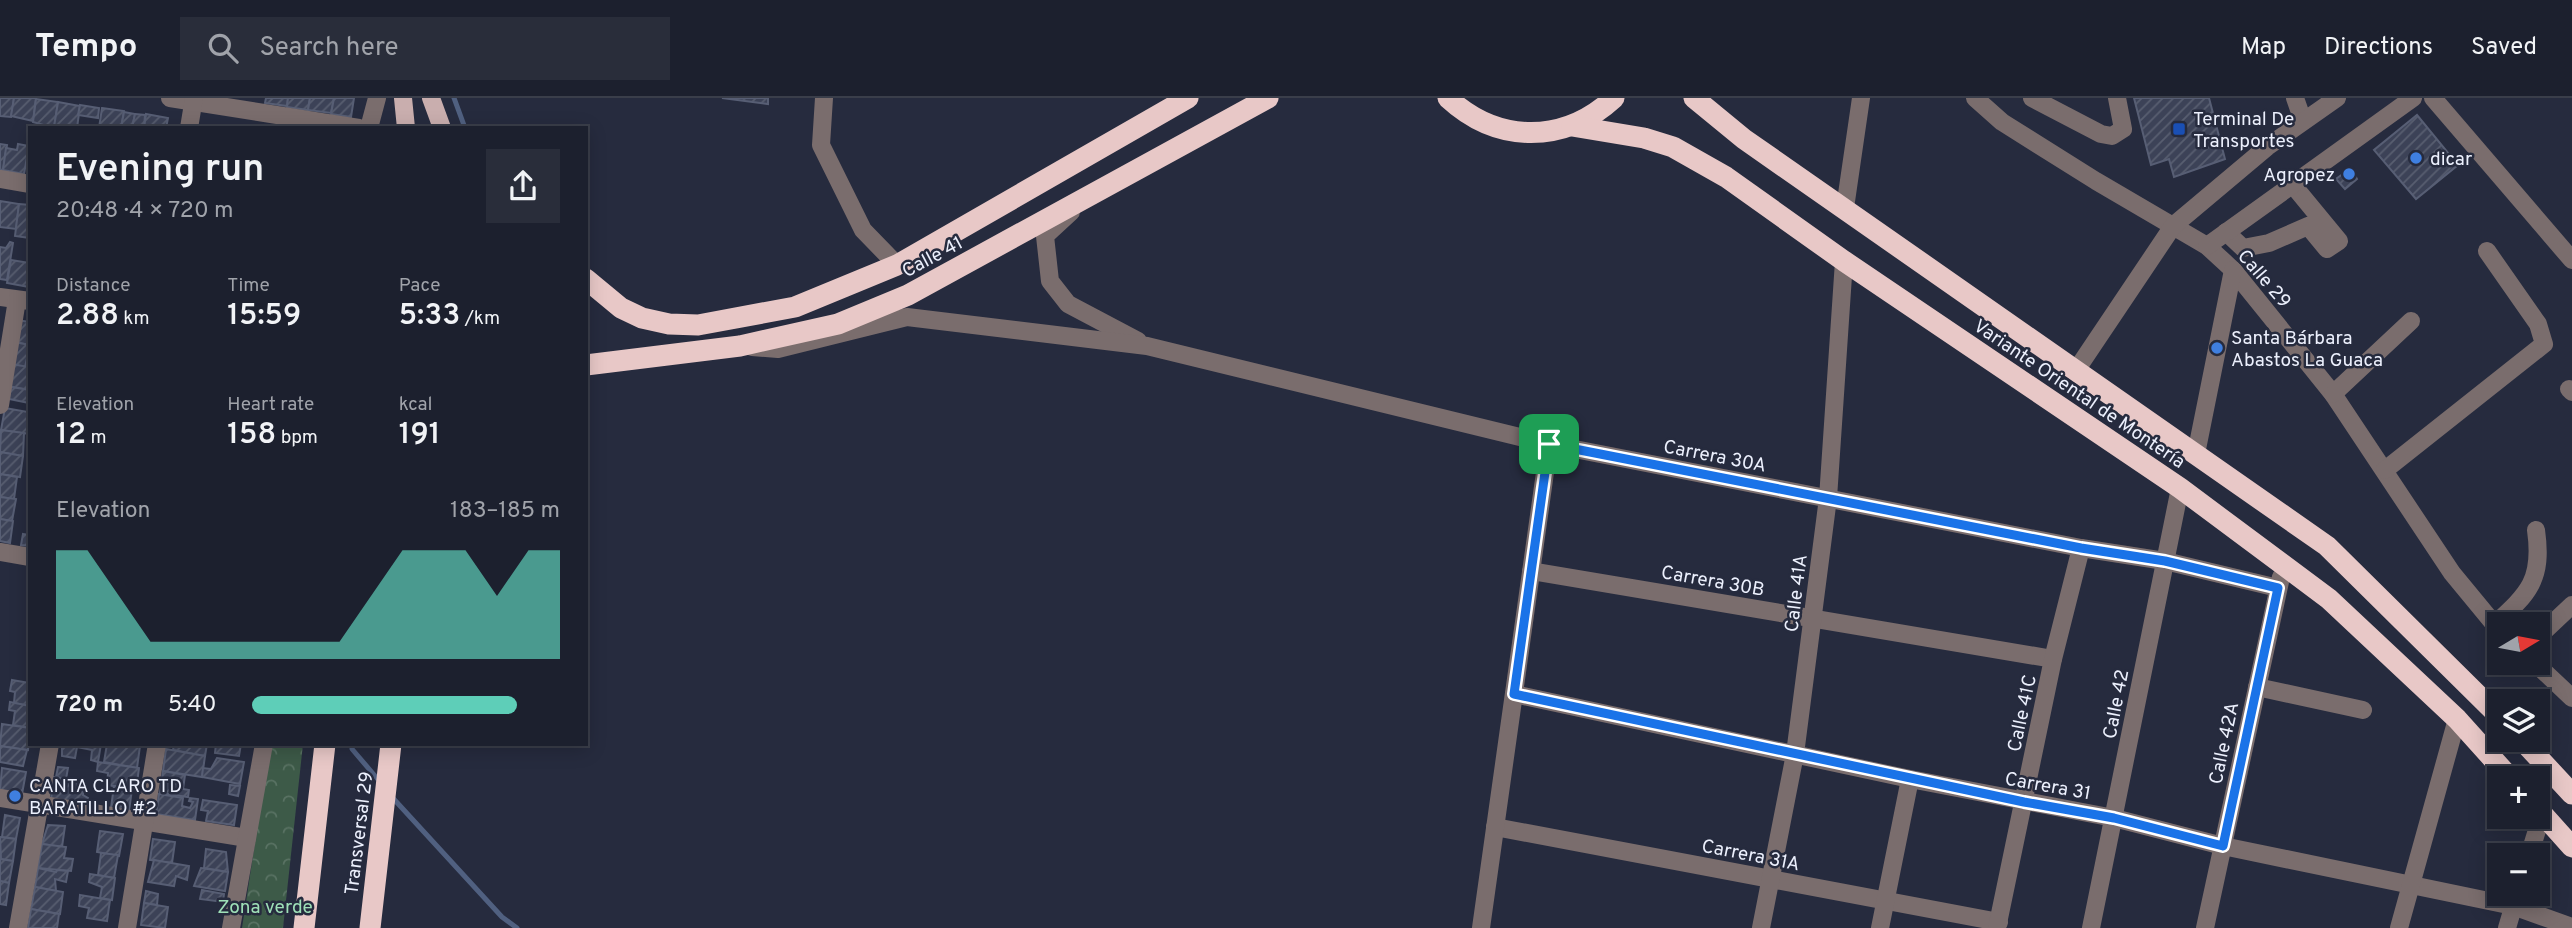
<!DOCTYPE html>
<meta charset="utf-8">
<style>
:root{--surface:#1c202e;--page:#292d3a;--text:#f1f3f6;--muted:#a0a3aa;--line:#3a3e4a;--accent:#5eceb8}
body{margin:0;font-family:Overpass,sans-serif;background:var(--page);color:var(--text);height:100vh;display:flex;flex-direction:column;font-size:26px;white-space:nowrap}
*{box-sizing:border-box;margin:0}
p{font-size:23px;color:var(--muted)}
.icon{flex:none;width:38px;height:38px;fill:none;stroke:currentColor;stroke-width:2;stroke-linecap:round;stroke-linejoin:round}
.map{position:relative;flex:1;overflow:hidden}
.sheet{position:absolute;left:28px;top:28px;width:560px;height:620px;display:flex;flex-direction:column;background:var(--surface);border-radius:0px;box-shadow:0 4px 18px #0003,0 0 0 2px var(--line)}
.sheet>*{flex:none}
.needle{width:46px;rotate:80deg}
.controls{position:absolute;left:2487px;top:514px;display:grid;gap:14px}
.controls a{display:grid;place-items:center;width:63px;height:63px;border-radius:0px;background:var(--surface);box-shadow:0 4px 18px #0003,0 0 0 2px var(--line);font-size:35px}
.pin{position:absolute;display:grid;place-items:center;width:60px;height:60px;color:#fff;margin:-30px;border-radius:14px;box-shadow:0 4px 10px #0006}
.round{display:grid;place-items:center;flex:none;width:74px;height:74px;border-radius:0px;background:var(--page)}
.summary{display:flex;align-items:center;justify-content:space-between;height:119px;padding:0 28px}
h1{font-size:38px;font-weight:600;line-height:52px}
.metrics{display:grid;grid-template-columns:repeat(3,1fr);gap:10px;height:119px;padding:7px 28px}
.metrics div{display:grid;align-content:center}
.metrics b{font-size:30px;font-weight:600}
.metrics small{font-size:19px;font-weight:400}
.metrics p{font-size:19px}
.chart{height:196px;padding:14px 28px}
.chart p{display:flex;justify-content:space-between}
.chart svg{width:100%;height:126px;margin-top:7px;fill:var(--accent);opacity:.7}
ul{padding:0 28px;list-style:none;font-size:23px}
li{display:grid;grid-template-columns:112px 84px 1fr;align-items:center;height:52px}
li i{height:18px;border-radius:9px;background:var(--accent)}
header{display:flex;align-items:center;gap:42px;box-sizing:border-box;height:98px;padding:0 35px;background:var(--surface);border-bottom:2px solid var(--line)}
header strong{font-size:33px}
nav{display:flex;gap:38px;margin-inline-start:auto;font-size:24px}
.search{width:490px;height:63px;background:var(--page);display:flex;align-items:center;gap:18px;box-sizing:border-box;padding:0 24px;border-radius:0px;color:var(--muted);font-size:26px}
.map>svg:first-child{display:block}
.park{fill:url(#park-crowns)}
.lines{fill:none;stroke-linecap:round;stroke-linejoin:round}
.stream{stroke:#506080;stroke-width:5}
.building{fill:url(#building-hatch);stroke:#575e74;stroke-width:2}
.minor{stroke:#7a6d6d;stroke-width:18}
.major{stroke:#c9aeae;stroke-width:18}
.highway{stroke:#e8c8c7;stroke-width:21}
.route-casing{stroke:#fff;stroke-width:14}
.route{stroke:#1a73e8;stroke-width:9}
.transit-dot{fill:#1a4fb4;stroke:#262b3e;stroke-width:2.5}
.shop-dot{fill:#3f7fe0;stroke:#262b3e;stroke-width:2.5}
.labels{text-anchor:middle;stroke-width:5;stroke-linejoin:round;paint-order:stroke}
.poi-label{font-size:19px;fill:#ecf0fd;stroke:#262b3e;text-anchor:start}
.street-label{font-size:19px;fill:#ecf0fd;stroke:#262b3e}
.park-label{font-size:19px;fill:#9fe0b8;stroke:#262b3e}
</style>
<header>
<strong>Tempo</strong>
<div class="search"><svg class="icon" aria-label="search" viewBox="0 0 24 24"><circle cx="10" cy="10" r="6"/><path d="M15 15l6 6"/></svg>Search here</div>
<nav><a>Map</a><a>Directions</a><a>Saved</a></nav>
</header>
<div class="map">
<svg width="2572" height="830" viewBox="0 0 2572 830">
<defs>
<pattern id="park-crowns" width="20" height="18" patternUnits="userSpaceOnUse" patternTransform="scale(1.75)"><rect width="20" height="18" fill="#3d5a48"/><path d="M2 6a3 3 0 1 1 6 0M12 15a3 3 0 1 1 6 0" fill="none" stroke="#597263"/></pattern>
<pattern id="building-hatch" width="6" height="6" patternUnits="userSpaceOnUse" patternTransform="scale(1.75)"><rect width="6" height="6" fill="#3c4257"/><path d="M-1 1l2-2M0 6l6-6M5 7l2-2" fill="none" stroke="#585e70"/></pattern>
</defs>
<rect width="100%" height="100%" fill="#262b3e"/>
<path class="park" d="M270,646H303L283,830H242Z"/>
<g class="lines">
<g class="stream">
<path d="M454,0L465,30"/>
<path d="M352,646V651L381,685"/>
<path d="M391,698L502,819L517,830"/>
</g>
</g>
<g class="building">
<path d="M0,0H14L11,19L0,18Z"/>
<path d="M14,0H36L33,23L11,18Z"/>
<path d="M266,0H288L287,8L265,5Z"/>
<path d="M288,0H310L308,12L287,9Z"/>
<path d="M310,0H334L331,15L308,12Z"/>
<path d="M334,0H354L351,19L331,16Z"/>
<path d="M722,0H768V6Z"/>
<path d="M2134,0H2209L2225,61L2174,79L2169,61L2151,67Z"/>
<path d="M36,1L58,4L54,30L33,24Z"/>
<path d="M58,4L80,8L77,30L54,29Z"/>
<path d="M80,7L99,10L98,20L78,17Z"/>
<path d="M102,10L124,13L121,30H99Z"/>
<path d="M124,14L135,16L132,30H121Z"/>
<path d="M135,16L145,17L144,30H132Z"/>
<path d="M146,16L168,20L166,30H144Z"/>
<path d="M2417,17L2458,67L2416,101L2374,52Z"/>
<path d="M0,46L7,47L3,72H0Z"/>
<path d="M18,46L29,48L24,76L3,72L6,50L17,52Z"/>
<path d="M2351,70L2357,81L2345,91L2336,81Z"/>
<path d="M0,103L19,106L16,131L0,129Z"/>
<path d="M19,106L30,107V140L15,138Z"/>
<path d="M10,144L13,145L7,182L0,181V149L6,150Z"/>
<path d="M11,162L30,165L29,189L7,185Z"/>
<path d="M17,222L30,224V247L14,244Z"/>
<path d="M14,244L30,247L25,269L10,266Z"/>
<path d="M10,266L30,269V292L7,288Z"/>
<path d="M11,289L30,292L29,305L9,301Z"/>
<path d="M5,310L28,314L27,325H30V336L1,332Z"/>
<path d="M1,332L24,335L23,358L0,354Z"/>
<path d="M0,354L23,358L20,379L0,376Z"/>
<path d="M0,376L17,379L14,401L0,399Z"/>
<path d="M0,399L16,401L12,423L0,421Z"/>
<path d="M0,421L13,423L10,445L0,443Z"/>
<path d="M23,436L30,437V448L21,447Z"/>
<path d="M12,582L30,585V608L14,605L15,594L10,593Z"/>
<path d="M10,604L30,608V630L13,627L15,613L9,612Z"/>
<path d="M2,626L30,630L28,652L0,648Z"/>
<path d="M101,646L98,664L91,662L92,652L77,649L75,660L62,658V646Z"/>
<path d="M107,646L140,648L137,670L104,664Z"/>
<path d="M174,646H207L205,658L173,652Z"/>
<path d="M216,646H241L239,658L215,655Z"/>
<path d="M0,648L27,652L23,668L0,664Z"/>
<path d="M166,651L205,658L202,679L163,673Z"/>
<path d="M217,660L244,664L240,686L202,679L203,670L211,671Z"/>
<path d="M98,664L139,670L136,692L107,687L108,675L97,673Z"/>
<path d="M58,669L68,670L66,681L56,679Z"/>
<path d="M2,670L26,674L22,696L0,692Z"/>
<path d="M163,673L185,677L183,691L189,692L188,699L160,695Z"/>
<path d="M54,679L85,684L83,697L88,700L87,706L51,701Z"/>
<path d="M230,687L240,688L238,698L229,696Z"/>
<path d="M114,688L132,691L129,713L111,710Z"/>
<path d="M159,696L183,700L182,708L190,710L193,704L189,703L190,700L198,701L195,722L156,716Z"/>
<path d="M203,702L237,707L234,727L206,723L208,713L201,712Z"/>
<path d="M5,717L20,720L16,741L2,739Z"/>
<path d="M48,727L65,728L62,749L42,746Z"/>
<path d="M100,733L123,736L119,758L97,754Z"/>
<path d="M0,739L16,741L13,763L1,761Z"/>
<path d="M153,741L175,744L172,765L150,762Z"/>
<path d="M42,746L66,749L64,760L73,761L71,773L38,770Z"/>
<path d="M206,751L226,754L228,774L204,770Z"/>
<path d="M101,755L118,757L114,780L98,777Z"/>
<path d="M0,761L13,763L9,785L0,783Z"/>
<path d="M154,762L189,768L187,782L176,778L174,788L148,784Z"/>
<path d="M38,770L56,774L57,772L68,773L66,784L55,781L56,793L35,789Z"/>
<path d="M201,770L228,774L225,793L194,788Z"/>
<path d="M90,776L115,780L112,802L100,800L102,789L89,784Z"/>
<path d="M0,783L9,785L6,807L0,806Z"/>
<path d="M35,789L63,794L60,816L31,811Z"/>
<path d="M202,792L224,796L223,804L200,801Z"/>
<path d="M146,793L158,796L157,807L144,805Z"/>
<path d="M80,797L110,802L107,823L87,820L89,810L79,808Z"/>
<path d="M144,805L168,809L165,830L141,827Z"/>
<path d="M31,811L59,816L57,830H28Z"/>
</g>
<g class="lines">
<g class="minor">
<path d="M170,0L359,30"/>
<path d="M824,0L821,47L863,132L897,167"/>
<path d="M1975,0L2002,24L2096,83L2207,148L2233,172L2333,296L2452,475L2499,532"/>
<path d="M2032,0L2101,36L2112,38L2123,31L2117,0"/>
<path d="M2295,0L2303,23"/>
<path d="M2433,0L2572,162"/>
<path d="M189,30L194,0"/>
<path d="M369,30L377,0"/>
<path d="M0,81L30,86"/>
<path d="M1845,110L1861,0"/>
<path d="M1071,114L1045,138L1050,183L1068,206L1138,243"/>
<path d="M2226,134L2243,150L2269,145L2308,128L2327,151L2339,143L2292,86"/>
<path d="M2207,148L2413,0"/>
<path d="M0,199L30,203"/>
<path d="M752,249L778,251L907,219L1147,248L1549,346L2081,450L2165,463L2278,490"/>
<path d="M2077,271L2173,128L2267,49L2337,0"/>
<path d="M2569,291L2572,294"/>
<path d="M2333,296L2411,223"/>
<path d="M0,307L17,202"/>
<path d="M2196,356L2233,172"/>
<path d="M2385,372L2544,246L2538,226L2487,153"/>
<path d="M0,454L30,459"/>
<path d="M1531,473L2053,561"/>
<path d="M2494,527C2529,495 2543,482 2536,432"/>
<path d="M2538,539L2572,507"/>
<path d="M2535,565L2572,600"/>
<path d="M2257,589L2363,612"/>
<path d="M1514,596L1910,681L2114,720L2223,748L2513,808L2572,829"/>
<path d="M0,700L247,740"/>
<path d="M1495,729L1999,824"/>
<path d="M2529,758L2542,716"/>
<path d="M18,830L50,646"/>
<path d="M127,830L157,646"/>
<path d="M231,830L264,646"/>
<path d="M1481,830L1549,346"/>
<path d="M1761,830L1795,656L1828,400L1844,163"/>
<path d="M1880,830L1910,681"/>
<path d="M1997,830L2053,561L2081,450"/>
<path d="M2091,830L2180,390"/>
<path d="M2205,830L2281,479"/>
<path d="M2399,830L2457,621"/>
<path d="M2507,830L2517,796"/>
</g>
<g class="major">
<path d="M403,0L406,30"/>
<path d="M431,0L442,30"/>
</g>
<g class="highway">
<path d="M1448,0C1498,46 1564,46 1614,0"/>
<path d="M1694,0L1744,41L2327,448L2499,618"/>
<path d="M1572,28L1644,40L1673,49L1726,79L1844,163L2180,390L2329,501L2457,621L2511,681"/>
<path d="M586,181L621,210L642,220L669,226L698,227L795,209L897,167L1188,0"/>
<path d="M586,267L740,248L838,226L908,197L1268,0"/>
<path d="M2522,642L2572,696"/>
<path d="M2538,711L2572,749"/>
<path d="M304,830L325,646"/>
<path d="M370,830L391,646"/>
</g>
</g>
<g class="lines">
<defs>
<path id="route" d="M1549,346L2081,450L2165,463L2278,490L2223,748L2114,720L2024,704L1514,596Z"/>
</defs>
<use href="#route" class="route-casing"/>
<use href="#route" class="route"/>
</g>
<rect class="transit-dot" x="2172" y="24" width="14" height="14" rx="3.5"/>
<g class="shop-dot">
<circle cx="2416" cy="60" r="7"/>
<circle cx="2349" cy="76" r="7"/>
<circle cx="2217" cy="250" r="7"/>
<circle cx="15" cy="698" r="7"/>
</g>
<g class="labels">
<g class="poi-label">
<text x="2193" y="27">Terminal De<tspan x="2193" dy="22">Transportes</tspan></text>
<text x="2430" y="67">dicar</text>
<text x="2335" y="83" text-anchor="end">Agropez</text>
<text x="2231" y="246">Santa Bárbara<tspan x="2231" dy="22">Abastos La Guaca</tspan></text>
<text x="29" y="694">CANTA CLARO TD<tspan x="29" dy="22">BARATILLO #2</tspan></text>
</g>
<g class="street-label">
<text transform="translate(932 158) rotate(-28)" y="7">Calle 41</text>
<text transform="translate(2265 180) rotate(49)" y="7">Calle 29</text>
<text transform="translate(2080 295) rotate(34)" y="7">Variante Oriental de Montería</text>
<text transform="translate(1715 357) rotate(11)" y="7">Carrera 30A</text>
<text transform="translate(1713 482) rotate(10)" y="7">Carrera 30B</text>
<text transform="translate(1795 495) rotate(-83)" y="7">Calle 41A</text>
<text transform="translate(2115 606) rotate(-79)" y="7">Calle 42</text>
<text transform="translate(2021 615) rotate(-78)" y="7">Calle 41C</text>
<text transform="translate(2223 645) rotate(-78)" y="7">Calle 42A</text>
<text transform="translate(2048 687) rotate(10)" y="7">Carrera 31</text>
<text transform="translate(358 735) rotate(-83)" y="7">Transversal 29</text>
<text transform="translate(1751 756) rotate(11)" y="7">Carrera 31A</text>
</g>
<g class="park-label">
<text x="265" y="815">Zona verde</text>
</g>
</g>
</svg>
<div class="controls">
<a><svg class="needle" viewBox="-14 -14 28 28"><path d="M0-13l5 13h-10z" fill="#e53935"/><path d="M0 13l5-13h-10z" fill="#a0a3aa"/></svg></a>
<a><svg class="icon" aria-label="layers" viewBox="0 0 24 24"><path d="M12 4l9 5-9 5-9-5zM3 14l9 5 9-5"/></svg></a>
<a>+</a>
<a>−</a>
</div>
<div class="pin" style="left:1549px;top:346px;background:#1e9e55"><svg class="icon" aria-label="arrive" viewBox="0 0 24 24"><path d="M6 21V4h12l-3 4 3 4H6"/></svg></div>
<section class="sheet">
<div class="summary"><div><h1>Evening run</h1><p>20:48 · 4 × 720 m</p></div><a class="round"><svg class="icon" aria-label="share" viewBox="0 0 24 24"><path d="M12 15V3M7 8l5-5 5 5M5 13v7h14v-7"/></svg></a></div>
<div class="metrics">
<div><p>Distance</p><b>2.88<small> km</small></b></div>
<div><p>Time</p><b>15:59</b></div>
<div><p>Pace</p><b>5:33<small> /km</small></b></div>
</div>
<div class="metrics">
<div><p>Elevation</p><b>12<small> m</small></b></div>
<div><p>Heart rate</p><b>158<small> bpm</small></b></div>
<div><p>kcal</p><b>191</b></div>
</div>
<div class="chart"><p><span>Elevation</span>183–185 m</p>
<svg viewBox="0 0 160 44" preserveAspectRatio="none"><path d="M0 44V6L10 6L20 22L30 38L40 38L50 38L60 38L70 38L80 38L90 38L100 22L110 6L120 6L130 6L140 22L150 6L160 6V44z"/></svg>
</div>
<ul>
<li><b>720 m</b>5:40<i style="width:86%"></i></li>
</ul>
</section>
</div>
